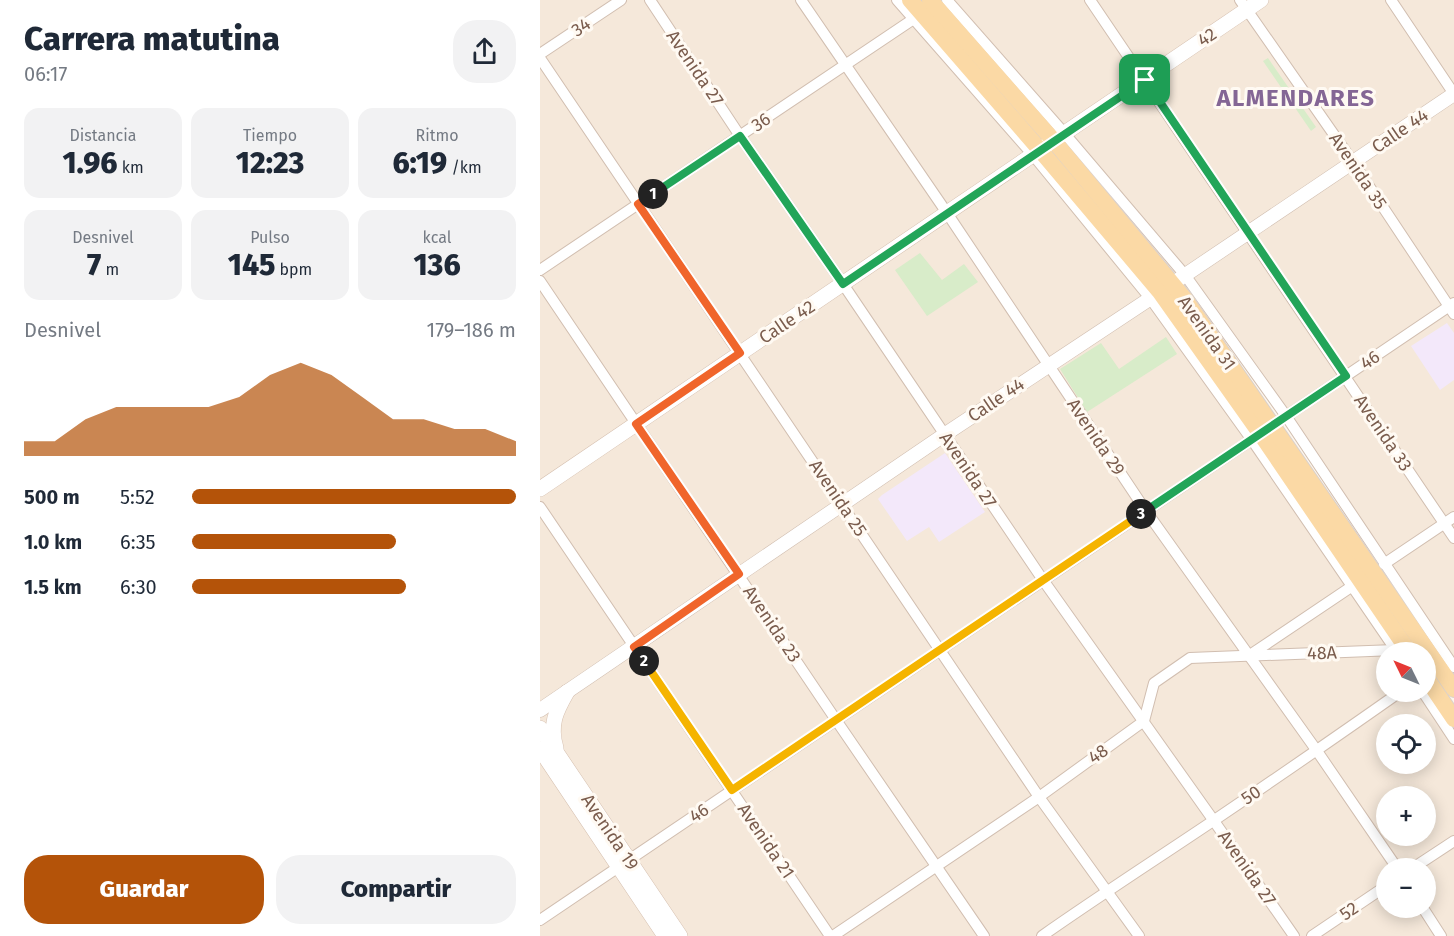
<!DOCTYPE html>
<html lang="es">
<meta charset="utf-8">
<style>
:root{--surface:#fff;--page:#f2f2f3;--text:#1f2937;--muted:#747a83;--accent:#b45309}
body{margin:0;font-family:"Fira Sans",sans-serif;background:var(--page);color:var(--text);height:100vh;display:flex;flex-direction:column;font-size:22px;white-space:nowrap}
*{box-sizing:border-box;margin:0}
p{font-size:20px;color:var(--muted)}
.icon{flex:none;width:33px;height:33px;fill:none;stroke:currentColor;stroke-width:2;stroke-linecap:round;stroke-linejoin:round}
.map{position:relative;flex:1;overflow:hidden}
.details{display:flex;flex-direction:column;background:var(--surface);width:540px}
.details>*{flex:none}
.needle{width:39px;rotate:313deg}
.fabs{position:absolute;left:836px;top:642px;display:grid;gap:12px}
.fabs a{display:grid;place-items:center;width:60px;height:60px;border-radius:50%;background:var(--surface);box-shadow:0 3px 15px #0003;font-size:30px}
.pin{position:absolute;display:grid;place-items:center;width:51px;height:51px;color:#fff;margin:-26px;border-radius:12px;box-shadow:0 3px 9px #0006}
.km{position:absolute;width:30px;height:30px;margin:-15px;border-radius:50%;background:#222;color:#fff;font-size:16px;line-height:30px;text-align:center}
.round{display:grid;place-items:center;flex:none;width:63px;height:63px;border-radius:24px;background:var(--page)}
.overview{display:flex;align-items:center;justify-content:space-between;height:102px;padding:0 24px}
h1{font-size:33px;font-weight:800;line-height:45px}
.stats{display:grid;grid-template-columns:repeat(3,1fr);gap:9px;height:102px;padding:6px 24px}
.stats div{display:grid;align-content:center;border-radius:15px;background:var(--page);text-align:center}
.stats b{font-size:30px;font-weight:800}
.stats small{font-size:16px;font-weight:400}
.stats p{font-size:16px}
.chart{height:168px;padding:12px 24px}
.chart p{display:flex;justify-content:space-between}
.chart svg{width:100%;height:108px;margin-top:6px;fill:var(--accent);opacity:.7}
.button{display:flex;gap:12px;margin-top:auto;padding:12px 24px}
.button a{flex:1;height:69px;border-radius:24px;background:var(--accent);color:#fff;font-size:24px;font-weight:800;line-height:69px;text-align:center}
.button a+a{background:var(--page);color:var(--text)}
ul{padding:0 24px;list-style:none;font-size:20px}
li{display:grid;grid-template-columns:96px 72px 1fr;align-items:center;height:45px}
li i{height:15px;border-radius:8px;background:var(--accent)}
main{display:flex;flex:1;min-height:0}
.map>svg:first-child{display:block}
.residential{fill:#f5e8da;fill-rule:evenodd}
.education{fill:#f3e8fa}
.green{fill:#d8ecc9}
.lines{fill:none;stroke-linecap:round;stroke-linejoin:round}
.minor-casing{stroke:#d1beb0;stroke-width:12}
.tertiary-casing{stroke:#d1beb0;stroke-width:15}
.secondary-casing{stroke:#d6c0b0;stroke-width:16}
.primary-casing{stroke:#dad1cd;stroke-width:18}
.minor{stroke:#fff;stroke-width:10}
.tertiary{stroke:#fff;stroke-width:14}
.secondary{stroke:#fff;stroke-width:15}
.primary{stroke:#fbd9a5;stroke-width:16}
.split-1-casing{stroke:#fff;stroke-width:12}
.split-2-casing{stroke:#fff;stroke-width:12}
.split-3-casing{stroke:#fff;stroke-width:12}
.split-4-casing{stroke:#fff;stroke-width:12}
.split-1{stroke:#22a559;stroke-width:8}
.split-2{stroke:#f0652b;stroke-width:8}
.split-3{stroke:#f5b400;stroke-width:8}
.split-4{stroke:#22a559;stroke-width:8}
.labels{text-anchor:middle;stroke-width:6;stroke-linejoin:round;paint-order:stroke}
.street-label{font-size:18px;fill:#7a5c4d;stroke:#fffaf3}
.district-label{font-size:24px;font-weight:bold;letter-spacing:1.5px;fill:#846695;stroke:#fffaf3}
</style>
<main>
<section class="details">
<div class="overview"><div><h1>Carrera matutina</h1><p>06:17</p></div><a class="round"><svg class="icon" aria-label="share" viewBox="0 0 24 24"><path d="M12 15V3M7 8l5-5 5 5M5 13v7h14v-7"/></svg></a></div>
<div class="stats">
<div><p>Distancia</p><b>1.96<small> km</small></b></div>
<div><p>Tiempo</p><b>12:23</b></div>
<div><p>Ritmo</p><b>6:19<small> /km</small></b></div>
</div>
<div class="stats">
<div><p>Desnivel</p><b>7<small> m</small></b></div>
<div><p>Pulso</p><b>145<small> bpm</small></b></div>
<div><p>kcal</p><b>136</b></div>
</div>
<div class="chart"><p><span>Desnivel</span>179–186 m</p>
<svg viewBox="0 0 160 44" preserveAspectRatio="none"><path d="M0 44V38L10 38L20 29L30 24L40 24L50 24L60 24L70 20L80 11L90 6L100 11L110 20L120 29L130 29L140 33L150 33L160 38V44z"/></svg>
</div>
<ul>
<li><b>500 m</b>5:52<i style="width:100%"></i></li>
<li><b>1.0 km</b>6:35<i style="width:63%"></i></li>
<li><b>1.5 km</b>6:30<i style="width:66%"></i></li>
</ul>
<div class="button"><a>Guardar</a><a>Compartir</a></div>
</section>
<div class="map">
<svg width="914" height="936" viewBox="0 0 914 936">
<rect width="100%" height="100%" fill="#fdf6ec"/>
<g class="residential">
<path d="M0,0H357L610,298L857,652H846V692H883L914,739V936H0ZM846,724H885V764H846ZM846,796H885V836H846ZM846,868H885V908H846Z"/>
<path d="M407,0H914V667L645,275Z"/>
</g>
<g class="education">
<path d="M907,323L914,333V380L900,390L871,346Z"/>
<path d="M405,453L445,512L399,542L389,527L367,541L338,499L342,495Z"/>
</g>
<g class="green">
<path d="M728,58L776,127L771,131L723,61Z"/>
<path d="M380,253L402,280L424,264L438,282L387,316L355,270Z"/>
<path d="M626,337L637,354L547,412L520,369L561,343L579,369Z"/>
</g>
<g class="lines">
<defs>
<g id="minor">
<path d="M110,0L200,136L303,284L503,580L674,821L754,936"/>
<path d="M261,0L407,213L606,511L777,751L857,868"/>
<path d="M357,0L493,155L610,298L712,440L857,652"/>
<path d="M407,0L525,134L645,275L746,416L914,667"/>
<path d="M550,0L914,538"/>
<path d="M700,0L813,162L914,314"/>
<path d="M851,0L914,94"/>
<path d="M0,54L81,0"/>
<path d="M0,58L499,797L599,936"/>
<path d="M0,270L378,16"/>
<path d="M0,281L296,720L444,936"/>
<path d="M0,507L290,936"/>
<path d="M844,564L914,517"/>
<path d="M710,655L811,587"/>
<path d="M883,692L914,739"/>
<path d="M873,868L914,841"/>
<path d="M883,908L901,936"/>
<path d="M0,920L914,303"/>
<path d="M293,936L499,797L604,721L614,683L650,658L855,650"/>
<path d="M502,936C559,896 618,858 676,819C738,777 799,735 860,692"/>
<path d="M772,936L846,886"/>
</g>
<path id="tertiary" d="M0,710L404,435L620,292L914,94"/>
<g id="secondary">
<path d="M0,489L721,0"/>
<path d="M0,728L140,936"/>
<path d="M16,748C9,725 16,711 27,692"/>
<path d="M0,749L125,936"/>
</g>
<g id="primary">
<path d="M370,0L500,150L620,292L720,433L869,652"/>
<path d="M390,0L514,141L644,298L914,689"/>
<path d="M885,676L914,719"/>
</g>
</defs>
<use href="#minor" class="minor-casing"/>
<use href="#tertiary" class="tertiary-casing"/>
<use href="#secondary" class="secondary-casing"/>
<use href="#primary" class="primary-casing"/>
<use href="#minor" class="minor"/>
<use href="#tertiary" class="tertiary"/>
<use href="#secondary" class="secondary"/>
<use href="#primary" class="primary"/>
</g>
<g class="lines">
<defs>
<path id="split-1" d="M113,194L200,136L303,284L605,80"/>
<path id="split-2" d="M104,661L94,647L199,574L96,424L200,353L98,204L113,194"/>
<path id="split-3" d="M104,661L192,790L601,514"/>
<path id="split-4" d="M601,514L806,376L605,80"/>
</defs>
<use href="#split-1" class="split-1-casing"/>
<use href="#split-2" class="split-2-casing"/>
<use href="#split-3" class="split-3-casing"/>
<use href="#split-4" class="split-4-casing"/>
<use href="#split-1" class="split-1"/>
<use href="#split-2" class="split-2"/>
<use href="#split-3" class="split-3"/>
<use href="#split-4" class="split-4"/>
</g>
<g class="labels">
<g class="street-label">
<text transform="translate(41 27) rotate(-34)" y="6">34</text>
<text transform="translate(667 37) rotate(-34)" y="6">42</text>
<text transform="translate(155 68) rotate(56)" y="6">Avenida 27</text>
<text transform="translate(221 122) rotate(-34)" y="6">36</text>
<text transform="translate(860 131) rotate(-34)" y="6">Calle 44</text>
<text transform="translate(818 171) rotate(56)" y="6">Avenida 35</text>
<text transform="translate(247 322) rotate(-34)" y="6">Calle 42</text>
<text transform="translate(667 333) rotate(55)" y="6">Avenida 31</text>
<text transform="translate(830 360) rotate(-34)" y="6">46</text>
<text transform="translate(456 400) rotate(-34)" y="6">Calle 44</text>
<text transform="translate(843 433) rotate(56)" y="6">Avenida 33</text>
<text transform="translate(556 437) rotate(56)" y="6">Avenida 29</text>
<text transform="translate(428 470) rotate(56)" y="6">Avenida 27</text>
<text transform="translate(298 498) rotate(56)" y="6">Avenida 25</text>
<text transform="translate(232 624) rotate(56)" y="6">Avenida 23</text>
<text transform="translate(782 653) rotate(-2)" y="6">48A</text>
<text transform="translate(558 754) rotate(-36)" y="6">48</text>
<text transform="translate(711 795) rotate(-34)" y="6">50</text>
<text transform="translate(159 813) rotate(-34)" y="6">46</text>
<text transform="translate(70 832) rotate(56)" y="6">Avenida 19</text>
<text transform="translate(226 841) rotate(56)" y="6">Avenida 21</text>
<text transform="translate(707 868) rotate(55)" y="6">Avenida 27</text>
<text transform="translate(809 911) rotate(-34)" y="6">52</text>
</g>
<g class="district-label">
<text x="756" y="106">ALMENDARES</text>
</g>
</g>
</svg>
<div class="fabs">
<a><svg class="needle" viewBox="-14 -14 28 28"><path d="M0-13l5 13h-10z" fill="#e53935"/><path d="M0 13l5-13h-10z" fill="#747a83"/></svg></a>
<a><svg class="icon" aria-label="locate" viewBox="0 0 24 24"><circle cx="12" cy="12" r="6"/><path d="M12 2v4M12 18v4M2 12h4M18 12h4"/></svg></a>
<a>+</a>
<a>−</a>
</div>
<div class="pin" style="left:605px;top:80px;background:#1e9e55"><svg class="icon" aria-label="arrive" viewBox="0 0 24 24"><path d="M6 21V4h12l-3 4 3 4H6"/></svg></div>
<b class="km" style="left:113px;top:194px">1</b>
<b class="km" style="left:104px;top:661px">2</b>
<b class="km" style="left:601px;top:514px">3</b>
</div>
</main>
